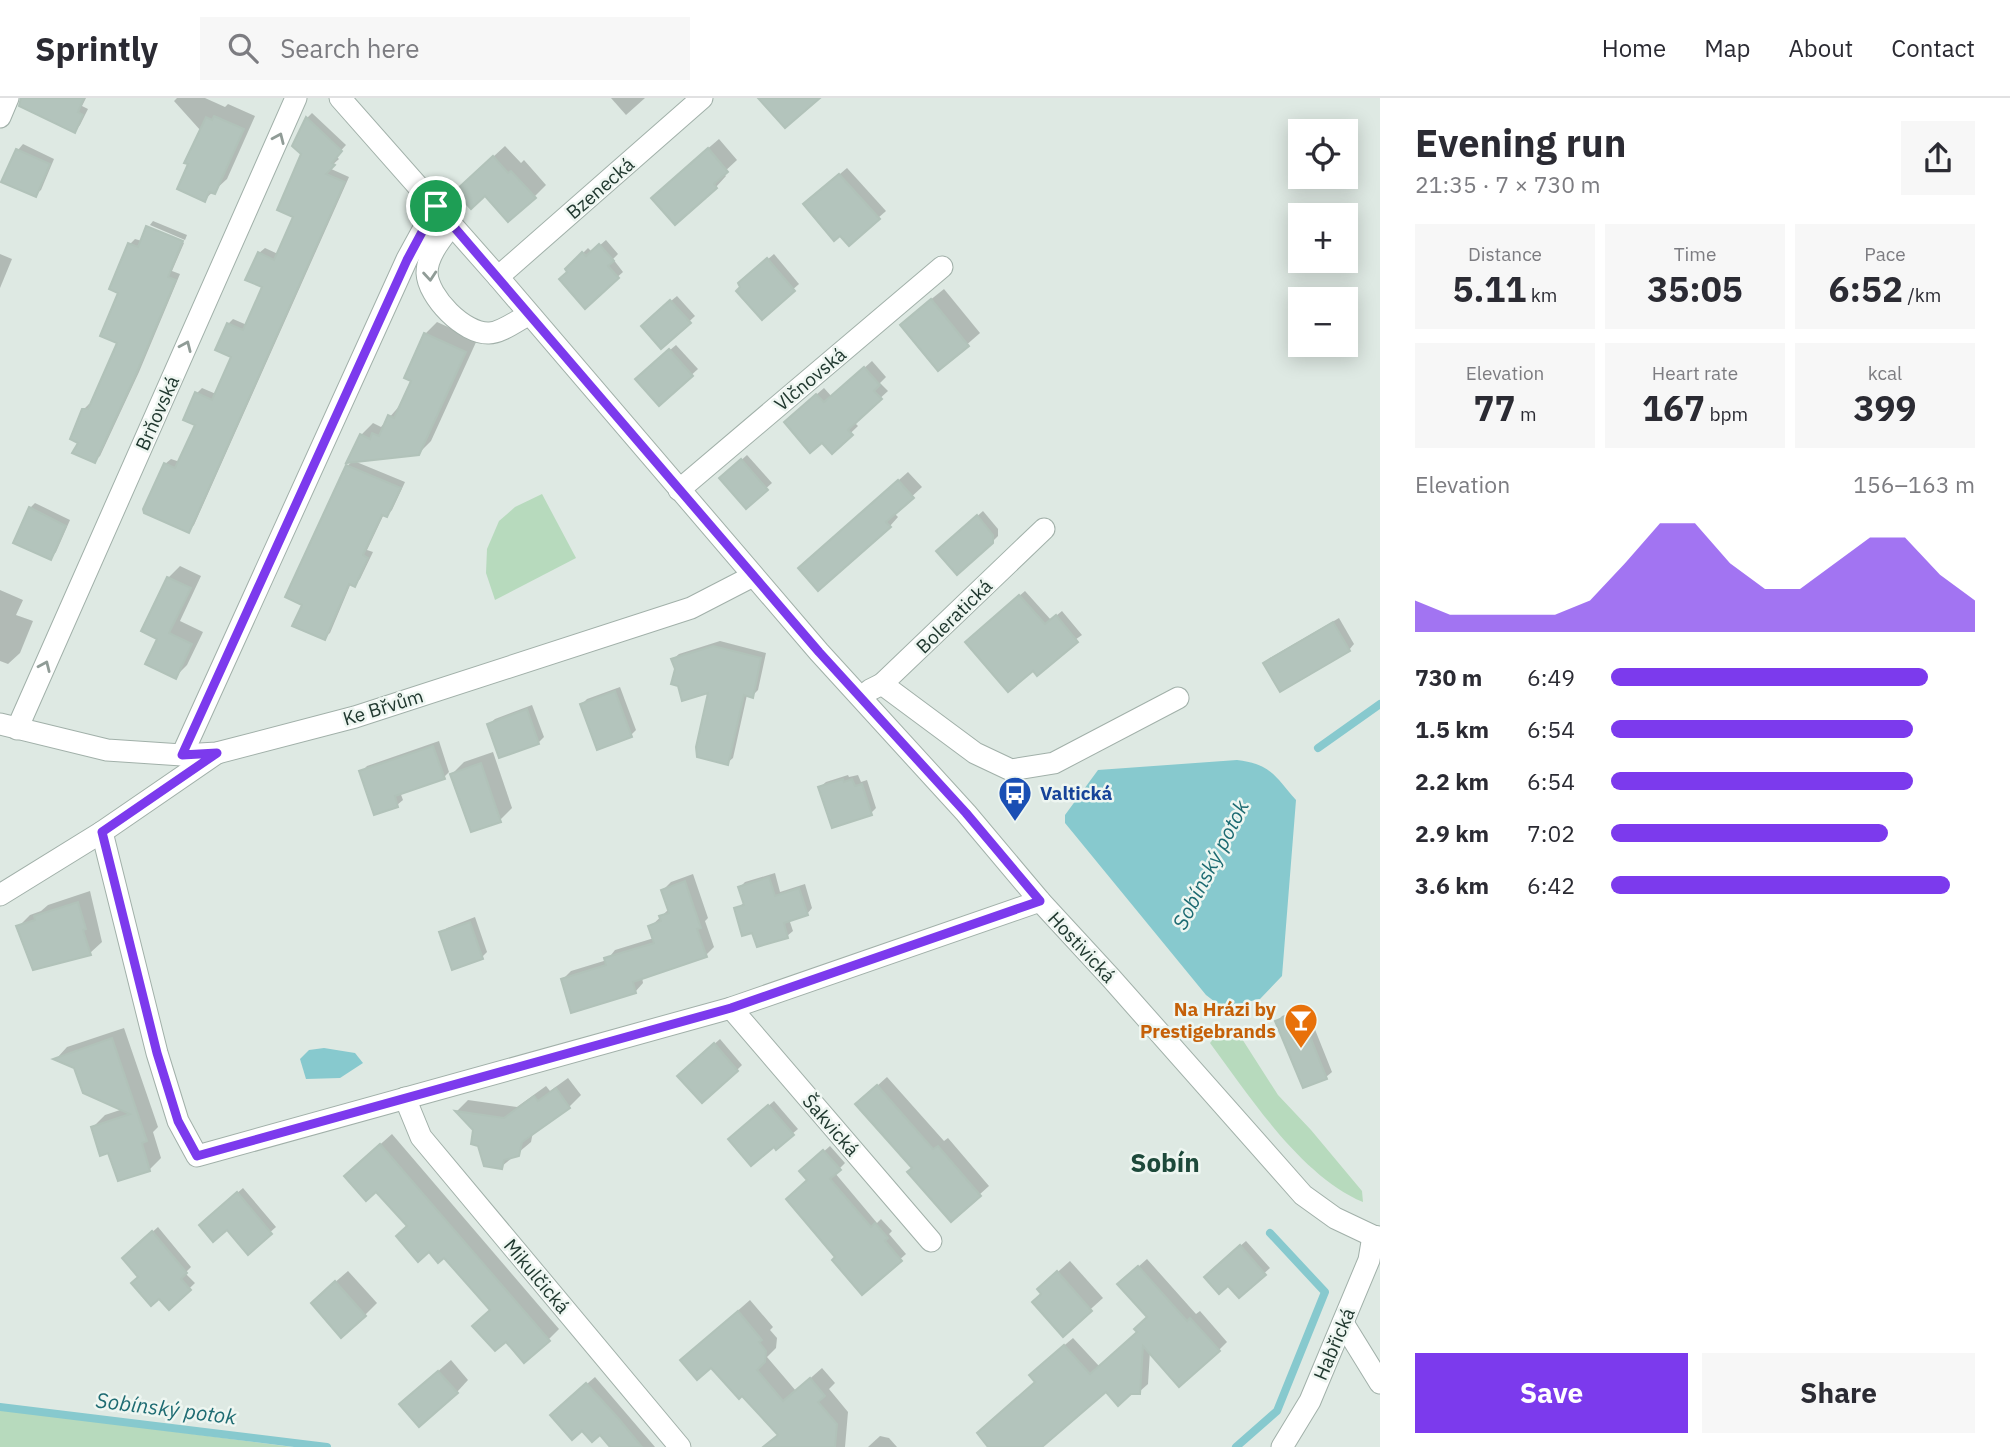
<!DOCTYPE html>
<meta charset="utf-8">
<style>
:root{--surface:#fff;--page:#f7f7f7;--text:#2b2b33;--muted:#7c7c81;--line:#e1e1e2;--accent:#7c3aed}
body{margin:0;font-family:"IBM Plex Sans",sans-serif;background:var(--page);color:var(--text);height:100vh;display:flex;flex-direction:column;font-size:26px;white-space:nowrap}
*{box-sizing:border-box;margin:0}
p{font-size:23px;color:var(--muted)}
.icon{flex:none;width:38px;height:38px;fill:none;stroke:currentColor;stroke-width:2;stroke-linecap:round;stroke-linejoin:round}
.map{position:relative;flex:1;overflow:hidden}
.details{display:flex;flex-direction:column;background:var(--surface);width:630px}
.details>*{flex:none}
.controls{position:absolute;left:1288px;top:21px;display:grid;gap:14px}
.controls a{display:grid;place-items:center;width:70px;height:70px;border-radius:0px;background:var(--surface);box-shadow:0 4px 18px #0003;font-size:35px}
.pin{position:absolute;display:grid;place-items:center;width:60px;height:60px;color:#fff;margin:-30px;border:4px solid #fff;border-radius:50%;box-shadow:0 2px 7px #0007}
.round{display:grid;place-items:center;flex:none;width:74px;height:74px;border-radius:0px;background:var(--page)}
.summary{display:flex;align-items:center;justify-content:space-between;height:119px;padding:0 35px}
h1{font-size:38px;font-weight:800;line-height:52px}
.stats{display:grid;grid-template-columns:repeat(3,1fr);gap:10px;height:119px;padding:7px 35px}
.stats div{display:grid;align-content:center;border-radius:0px;background:var(--page);text-align:center}
.stats b{font-size:35px;font-weight:800}
.stats small{font-size:19px;font-weight:400}
.stats p{font-size:19px}
.chart{height:196px;padding:14px 35px}
.chart p{display:flex;justify-content:space-between}
.chart svg{width:100%;height:126px;margin-top:7px;fill:var(--accent);opacity:.7}
.button{display:flex;gap:14px;margin-top:auto;padding:14px 35px}
.button a{flex:1;height:80px;border-radius:0px;background:var(--accent);color:#fff;font-size:28px;font-weight:800;line-height:80px;text-align:center}
.button a+a{background:var(--page);color:var(--text)}
ul{padding:0 35px;list-style:none;font-size:23px}
li{display:grid;grid-template-columns:112px 84px 1fr;align-items:center;height:52px}
li i{height:18px;border-radius:9px;background:var(--accent)}
header{display:flex;align-items:center;gap:42px;box-sizing:border-box;height:98px;padding:0 35px;background:var(--surface);border-bottom:2px solid var(--line)}
header strong{font-size:33px}
nav{display:flex;gap:38px;margin-inline-start:auto;font-size:24px}
.search{width:490px;height:63px;background:var(--page);display:flex;align-items:center;gap:18px;box-sizing:border-box;padding:0 24px;border-radius:0px;color:var(--muted);font-size:26px}
main{display:flex;flex:1;min-height:0}
.map>svg:first-child{display:block}
.green{fill:#b7dabd}
.water{fill:#87c9ce}
.shadow{fill:#0003}
.lines{fill:none;stroke-linecap:round;stroke-linejoin:round}
.stream{stroke:#87c9ce;stroke-width:8}
.building{fill:#b3c4bc;stroke:#b1c2b9;stroke-width:2}
.minor-casing{stroke:#a1b0a9;stroke-width:23}
.tertiary-casing{stroke:#a1b0a9;stroke-width:23}
.minor{stroke:#fff;stroke-width:21}
.tertiary{stroke:#fff;stroke-width:21}
.oneway{stroke:#909c97}
.route-casing{stroke:#fff;stroke-width:14}
.route{stroke:#7c3aed;stroke-width:9}
.labels{text-anchor:middle;stroke-width:5;stroke-linejoin:round;paint-order:stroke}
.street-label{font-size:19px;fill:#20382f;stroke:#eef6f1}
.transit-label{font-size:19px;font-weight:bold;fill:#164399;stroke:#eef6f1;text-anchor:start}
.food-label{font-size:19px;font-weight:bold;fill:#c56008;stroke:#eef6f1;text-anchor:end}
.water-label{font-size:21px;font-style:italic;fill:#1d6b72;stroke:#eef6f1}
.district-label{font-size:26px;font-weight:bold;fill:#1d493a;stroke:#eef6f1}
</style>
<header>
<strong>Sprintly</strong>
<div class="search"><svg class="icon" aria-label="search" viewBox="0 0 24 24"><circle cx="10" cy="10" r="6"/><path d="M15 15l6 6"/></svg>Search here</div>
<nav><a>Home</a><a>Map</a><a>About</a><a>Contact</a></nav>
</header>
<main>
<div class="map">
<svg width="1380" height="1349" viewBox="0 0 1380 1349">
<rect width="100%" height="100%" fill="#dee9e3"/>
<g class="green">
<path d="M542,396L576,460L495,502L486,475L487,451L499,423L515,409Z"/>
<path d="M1220,933H1237L1278,997L1311,1032L1362,1093L1363,1104C1300,1077 1251,1000 1210,945Z"/>
<path d="M0,1311L285,1348L292,1349H0Z"/>
</g>
<g class="water">
<path d="M1237,662C1271,666 1275,678 1296,702L1282,878L1260,901L1229,908L1219,907L1206,897L1065,725V717L1098,672Z"/>
<path d="M324,950L355,955L363,965L340,980L306,981L300,961L309,952Z"/>
</g>
<g class="shadow">
<path d="M41,0H86L82,8L88,11L80,27L75,33Z"/>
<path d="M177,0H205L225,9L228,6L255,18L227,81L204,102L201,33L174,3Z"/>
<path d="M611,0H645L626,17Z"/>
<path d="M312,15L346,47L336,58L339,61L329,70L349,79L194,427L188,433L165,366L171,361L180,364L197,326V295L202,290L216,296L233,258L228,226L233,221L247,227L264,188L259,155L265,150L278,156L295,118L303,56L294,48L307,20Z"/>
<path d="M719,41L737,62L723,75L726,78L716,89H663Z"/>
<path d="M23,46L54,61L41,92L35,97L18,52Z"/>
<path d="M505,48L521,65L524,62L546,87L534,99L469,81Z"/>
<path d="M847,70L886,113L878,120L813,99Z"/>
<path d="M153,123L187,137L185,142L150,127Z"/>
<path d="M148,130L184,145L172,173L180,176L139,274L100,358L94,363L80,344L83,312L89,306H92L119,244L121,194L130,146L135,141L142,143Z"/>
<path d="M606,142L618,156L613,161L623,174L585,208L567,171L588,150L592,154Z"/>
<path d="M0,156L12,161L0,190Z"/>
<path d="M774,156L799,186L762,219L746,180Z"/>
<path d="M944,191L980,235L939,271L914,215Z"/>
<path d="M677,198L695,218L662,249L648,222Z"/>
<path d="M437,224L477,242L431,343L418,356L354,363L405,384L392,412L387,417L384,416L367,452L373,454L360,481L354,487L351,485L330,535L324,540L304,506L347,368L353,363L361,337L373,325L381,329L402,305L413,282L425,236Z"/>
<path d="M676,247L698,271L659,306L643,275Z"/>
<path d="M872,263L886,279L880,285L888,293L854,324L858,328L832,353L793,317L824,290L832,299Z"/>
<path d="M747,357L772,385L746,408L727,375Z"/>
<path d="M908,374L922,389L894,415L898,419L890,428L809,462Z"/>
<path d="M35,405L70,422L56,454L51,460L30,410Z"/>
<path d="M983,413L998,431V438L992,444L944,448Z"/>
<path d="M180,468L201,478L180,523L203,534L187,567L176,578L160,541L168,480Z"/>
<path d="M0,492L23,502L16,517L33,523L20,555L8,566L0,563Z"/>
<path d="M1025,493L1051,522L1062,513L1082,537L1033,571L973,538Z"/>
<path d="M1339,520L1354,546L1349,552L1265,565L1270,560Z"/>
<path d="M720,543L766,555L758,592L752,598L747,597L733,660L727,665L711,592L677,571L673,561L679,556Z"/>
<path d="M620,589L636,632L631,637L582,606L587,601Z"/>
<path d="M532,607L544,639L538,645L489,626L495,621Z"/>
<path d="M439,643L449,674L444,679L400,694L403,702L397,707L361,674L367,668Z"/>
<path d="M493,654L512,710L500,722L452,676L464,664Z"/>
<path d="M848,677L849,679L858,677L861,684L867,682L876,710L871,715L820,689L826,684Z"/>
<path d="M775,775L780,794L805,786L812,810L807,816L789,821L793,833L787,838L753,833L736,811L745,804L740,789L745,784Z"/>
<path d="M693,776L708,820L705,823L714,849L706,857L642,879L643,885L635,894L563,881L571,873L607,862L615,852L654,840L650,829L669,811L663,792L671,784Z"/>
<path d="M90,793L102,844L90,855L18,829L30,817L41,813L48,807Z"/>
<path d="M475,819L487,854L482,859L441,835L447,830Z"/>
<path d="M1306,909L1332,974L1326,979L1304,988L1277,924L1282,918Z"/>
<path d="M124,930L158,1029L153,1034L161,1060L150,1071L119,1081L109,1053L93,1029L105,1017L123,1011L75,969L57,960L67,949Z"/>
<path d="M720,941L742,967L737,972H685Z"/>
<path d="M887,979L944,1043L948,1040L989,1088L979,1097L914,1069L867,997Z"/>
<path d="M568,980L581,997L569,1009L533,1034L531,1044L501,1069L475,1031L457,1013L468,1002L517,1009L546,988L550,993Z"/>
<path d="M774,1003L798,1031L792,1036H736Z"/>
<path d="M392,1036L559,1231L548,1242L492,1211L444,1158L409,1128L357,1067Z"/>
<path d="M830,1048L845,1065L835,1075L877,1125L881,1121L892,1133L889,1136L906,1156L863,1194L837,1159L809,1082L802,1073Z"/>
<path d="M243,1090L276,1129L248,1154L227,1130L206,1122Z"/>
<path d="M158,1129L191,1169L185,1175L195,1185L169,1210L130,1154Z"/>
<path d="M1246,1143L1270,1170L1239,1198L1229,1186L1211,1173Z"/>
<path d="M1147,1161L1196,1216L1200,1213L1227,1244L1219,1252L1150,1253L1148,1286L1139,1294L1106,1292L1040,1349H989L1037,1284L1039,1269L1073,1240L1099,1268L1139,1234L1149,1219L1128,1178Z"/>
<path d="M1070,1163L1103,1200L1063,1236L1043,1195L1051,1180Z"/>
<path d="M348,1173L377,1205L365,1217L325,1193Z"/>
<path d="M750,1202L773,1229L770,1232L777,1240L776,1250L767,1259L796,1293L822,1270L835,1285L829,1291L848,1314L845,1349H785L780,1337L743,1295L694,1251Z"/>
<path d="M451,1262L468,1282L457,1294L413,1295Z"/>
<path d="M595,1279L655,1349H613L600,1334L560,1309Z"/>
<path d="M880,1338L889,1340L897,1349H868Z"/>
</g>
<g class="lines">
<g class="stream">
<path d="M1318,650L1380,606"/>
<path d="M0,1309L327,1349"/>
<path d="M1236,1349L1277,1313L1325,1194L1270,1135"/>
</g>
</g>
<g class="building">
<path d="M21,0H84L78,14L83,17L75,35L19,8Z"/>
<path d="M758,0H820L785,30Z"/>
<path d="M214,18L244,31L215,96L209,94L205,104L177,91L188,66L184,65L206,19L212,22Z"/>
<path d="M306,19L342,53L332,65L335,67L326,76L345,84L189,435L144,415L143,411L164,365L175,370L195,327L183,322L195,294L212,302L231,259L215,252L227,225L243,232L262,189L245,182L258,154L274,162L293,119L277,112L301,56L292,48Z"/>
<path d="M708,50L728,74L714,86L717,90L675,127L651,100Z"/>
<path d="M16,51L50,66L36,99L1,84Z"/>
<path d="M493,58L508,75L511,73L536,100L508,124L485,98L471,111L455,93Z"/>
<path d="M839,76L880,121L849,148L840,138L834,143L803,106Z"/>
<path d="M146,128L183,143L168,179L176,182L134,281L95,365L72,355L78,345L70,341L82,311H88L117,245L100,238L118,195L109,191L128,145L138,149Z"/>
<path d="M599,146L614,163L608,168L619,180L585,211L559,181L567,174L565,171L582,154L586,158Z"/>
<path d="M767,160L795,193L762,222L736,193L740,189L738,185Z"/>
<path d="M931,201L969,248L938,273L900,227Z"/>
<path d="M670,202L691,225L661,251L641,228Z"/>
<path d="M424,235L466,254L419,357L346,365L360,336L370,341L372,335L379,338L388,317L394,320L411,283L404,280Z"/>
<path d="M669,251L693,278L659,308L635,281Z"/>
<path d="M864,269L880,287L874,293L882,301L848,332L853,337L832,356L822,345L810,355L784,324L816,296L824,304Z"/>
<path d="M741,361L768,392L746,411L719,380Z"/>
<path d="M346,367L401,390L387,419L382,417L363,457L368,460L355,489L349,486L325,542L292,528L302,507L285,499Z"/>
<path d="M898,382L914,400L886,424L891,429L818,493L798,470Z"/>
<path d="M29,409L66,428L51,462L13,445Z"/>
<path d="M977,417L993,437V445L957,477L936,453Z"/>
<path d="M167,479L191,490L169,535L192,546L176,581L145,566L157,541L141,533Z"/>
<path d="M1019,497L1045,526L1056,517L1078,544L1037,578L1033,573L1008,594L965,544Z"/>
<path d="M1333,524L1350,553L1280,594L1263,565Z"/>
<path d="M713,548L761,560L753,600L744,597L728,667L697,659L696,649L708,595L682,603L678,588L671,586L675,571L671,561Z"/>
<path d="M615,593L632,639L597,652L580,606Z"/>
<path d="M527,611L539,646L499,660L487,626Z"/>
<path d="M433,648L445,681L395,698L398,709L374,717L359,673Z"/>
<path d="M481,665L501,724L471,734L450,676Z"/>
<path d="M843,681L844,684L852,681L855,688L862,686L872,717L832,730L818,689Z"/>
<path d="M769,779L775,798L799,790L808,817L784,825L788,840L757,849L752,835L742,838L734,810L744,807L738,789Z"/>
<path d="M685,783L701,830L697,831L707,859L633,884L636,895L571,915L561,881L606,867L604,860L654,845L648,828L661,823L659,818L669,815L661,792Z"/>
<path d="M78,804L86,831L83,832L91,857L33,872L16,828L35,822L34,818Z"/>
<path d="M470,824L483,861L452,872L439,834Z"/>
<path d="M1300,913L1327,981L1303,990L1275,923Z"/>
<path d="M112,940L147,1043L142,1045L150,1073L118,1083L108,1055L100,1058L91,1029L130,1016L83,995L74,970L53,961Z"/>
<path d="M714,945L738,973L702,1005L677,978Z"/>
<path d="M877,987L933,1051L938,1048L981,1098L951,1124L907,1074L912,1070L855,1006Z"/>
<path d="M556,990L570,1010L522,1044L519,1058L504,1062L502,1071L484,1068L478,1048L471,1046L473,1032L455,1013L504,1020L534,998L538,1003Z"/>
<path d="M768,1007L794,1037L776,1052L774,1049L751,1068L728,1041Z"/>
<path d="M380,1046L550,1243L524,1265L506,1244L495,1253L472,1228L490,1212L444,1160L438,1165L429,1154L418,1164L396,1138L407,1128L376,1094L366,1103L344,1078Z"/>
<path d="M823,1052L841,1072L830,1081L871,1129L875,1125L888,1140L885,1143L902,1163L862,1197L832,1162L835,1159L786,1101L807,1082L799,1073Z"/>
<path d="M237,1094L272,1136L248,1157L227,1132L213,1144L199,1127Z"/>
<path d="M152,1133L187,1175L181,1181L191,1192L169,1212L159,1201L151,1208L131,1185L138,1179L122,1160Z"/>
<path d="M1240,1147L1266,1177L1239,1200L1228,1188L1219,1196L1204,1179Z"/>
<path d="M1138,1168L1187,1223L1190,1220L1220,1253L1179,1289L1143,1248L1140,1296H1131L1118,1308L1106,1294L1042,1349H988L977,1335L1035,1284L1029,1277L1064,1247L1090,1276L1137,1234L1134,1231L1147,1219L1117,1186Z"/>
<path d="M1057,1173L1092,1213L1063,1239L1032,1204L1041,1196L1037,1191Z"/>
<path d="M335,1183L366,1218L341,1240L311,1205Z"/>
<path d="M738,1213L762,1242L759,1244L766,1253L765,1264L757,1272L783,1303L810,1280L825,1298L818,1304L837,1326L835,1349H763L778,1337L742,1298L739,1301L711,1270L697,1282L680,1262Z"/>
<path d="M438,1273L458,1295L419,1329L399,1306Z"/>
<path d="M586,1285L619,1321L642,1349H610L600,1337L592,1344L582,1333L572,1342L550,1317Z"/>
</g>
<g class="lines">
<defs>
<g id="minor">
<path d="M0,19L8,0"/>
<path d="M452,127C442,140 427,157 427,175C428,199 464,236 489,235C501,235 518,222 528,217"/>
<path d="M498,179L702,0"/>
<path d="M679,392L942,169"/>
<path d="M882,586L975,655L1011,672L1054,665L1178,600"/>
<path d="M870,592L882,586L1044,431"/>
<path d="M17,631L296,0"/>
<path d="M217,655L102,734L157,955L178,1023L197,1058L731,910L1040,803"/>
<path d="M182,657L407,161L436,108"/>
<path d="M0,797L102,734"/>
<path d="M731,910L931,1143"/>
<path d="M405,1000L421,1039L680,1349"/>
<path d="M1343,1225L1380,1285"/>
<path d="M1282,1349L1310,1303L1369,1162L1373,1138"/>
</g>
<g id="tertiary">
<path d="M340,0L498,179L819,554L966,715L1040,803L1111,880L1303,1097L1335,1120L1373,1138L1380,1139"/>
<path d="M0,626L107,652L182,657L217,655L355,619L691,510L753,478"/>
</g>
</defs>
<use href="#minor" class="minor-casing"/>
<use href="#tertiary" class="tertiary-casing"/>
<use href="#minor" class="minor"/>
<use href="#tertiary" class="tertiary"/>
</g>
<defs><path id="oneway-chevron" d="M-2-3.5L2.5 0L-2 3.5" fill="none" stroke-width="1.6" stroke-linecap="round" stroke-linejoin="round" transform="scale(1.75)"/></defs>
<g class="oneway">
<use href="#oneway-chevron" transform="translate(279 40) rotate(-66)"/>
<use href="#oneway-chevron" transform="translate(430 178) rotate(85)"/>
<use href="#oneway-chevron" transform="translate(186 248) rotate(-66)"/>
<use href="#oneway-chevron" transform="translate(45 568) rotate(-66)"/>
</g>
<g class="lines">
<defs>
<path id="route" d="M436,108L819,554L966,715L1040,803L731,910L197,1058L178,1023L157,955L102,734L217,655L182,657L407,162Z"/>
</defs>
<use href="#route" class="route-casing"/>
<use href="#route" class="route"/>
</g>
<defs>
<symbol id="bus-pin" viewBox="-11 -11 22 30"><path d="M0 17L-7.5 6A9.5 9.5 0 1 1 7.5 6Z" fill="#1a4fb4" stroke="#eef6f1"/><path d="M-5-6H5V4H4V6H2V4H-2V6H-4V4H-5ZM-3.5-4V0h7V-4ZM-3.5 1.2v1.5H-2V1.2ZM2 1.2v1.5H3.5V1.2Z" fill="#fff"/></symbol>
<symbol id="bar-pin" viewBox="-11 -11 22 30"><path d="M0 17L-7.5 6A9.5 9.5 0 1 1 7.5 6Z" fill="#e8710a" stroke="#eef6f1"/><path d="M-6-5H6L.8 .8V4.5H3.5V6h-7V4.5H-.8V.8Z" fill="#fff"/></symbol>
</defs>
<g fill-rule="evenodd">
<use href="#bus-pin" x="996" y="676" width="38" height="52"/>
<use href="#bar-pin" x="1282" y="903" width="38" height="52"/>
</g>
<g class="labels">
<g class="street-label">
<text transform="translate(600 90) rotate(-41)" y="7">Bzenecká</text>
<text transform="translate(810 281) rotate(-40)" y="7">Vlčnovská</text>
<text transform="translate(157 315) rotate(-66)" y="7">Brňovská</text>
<text transform="translate(954 518) rotate(-44)" y="7">Boleratická</text>
<text transform="translate(383 609) rotate(-17)" y="7">Ke Břvům</text>
<text transform="translate(1082 849) rotate(47)" y="7">Hostivická</text>
<text transform="translate(831 1027) rotate(49)" y="7">Šakvická</text>
<text transform="translate(537 1178) rotate(50)" y="7">Mikulčická</text>
<text transform="translate(1334 1246) rotate(-67)" y="7">Habřická</text>
</g>
<g class="transit-label">
<text x="1040" y="702">Valtická</text>
</g>
<g class="food-label">
<text x="1276" y="918">Na Hrázi by<tspan x="1276" dy="22">Prestigebrands</tspan></text>
</g>
<g class="water-label">
<text transform="translate(1211 767) rotate(-63)" y="7">Sobínský potok</text>
<text transform="translate(166 1311) rotate(7)" y="7">Sobínský potok</text>
</g>
<g class="district-label">
<text x="1165" y="1074">Sobín</text>
</g>
</g>
</svg>
<div class="controls">
<a><svg class="icon" aria-label="locate" viewBox="0 0 24 24"><circle cx="12" cy="12" r="6"/><path d="M12 2v4M12 18v4M2 12h4M18 12h4"/></svg></a>
<a>+</a>
<a>−</a>
</div>
<div class="pin" style="left:436px;top:108px;background:#1e9e55"><svg class="icon" aria-label="arrive" viewBox="0 0 24 24"><path d="M6 21V4h12l-3 4 3 4H6"/></svg></div>
</div>
<section class="details">
<div class="summary"><div><h1>Evening run</h1><p>21:35 · 7 × 730 m</p></div><a class="round"><svg class="icon" aria-label="share" viewBox="0 0 24 24"><path d="M12 15V3M7 8l5-5 5 5M5 13v7h14v-7"/></svg></a></div>
<div class="stats">
<div><p>Distance</p><b>5.11<small> km</small></b></div>
<div><p>Time</p><b>35:05</b></div>
<div><p>Pace</p><b>6:52<small> /km</small></b></div>
</div>
<div class="stats">
<div><p>Elevation</p><b>77<small> m</small></b></div>
<div><p>Heart rate</p><b>167<small> bpm</small></b></div>
<div><p>kcal</p><b>399</b></div>
</div>
<div class="chart"><p><span>Elevation</span>156–163 m</p>
<svg viewBox="0 0 160 44" preserveAspectRatio="none"><path d="M0 44V33L10 38L20 38L30 38L40 38L50 33L60 20L70 6L80 6L90 20L100 29L110 29L120 20L130 11L140 11L150 24L160 33V44z"/></svg>
</div>
<ul>
<li><b>730 m</b>6:49<i style="width:87%"></i></li>
<li><b>1.5 km</b>6:54<i style="width:83%"></i></li>
<li><b>2.2 km</b>6:54<i style="width:83%"></i></li>
<li><b>2.9 km</b>7:02<i style="width:76%"></i></li>
<li><b>3.6 km</b>6:42<i style="width:93%"></i></li>
</ul>
<div class="button"><a>Save</a><a>Share</a></div>
</section>
</main>
